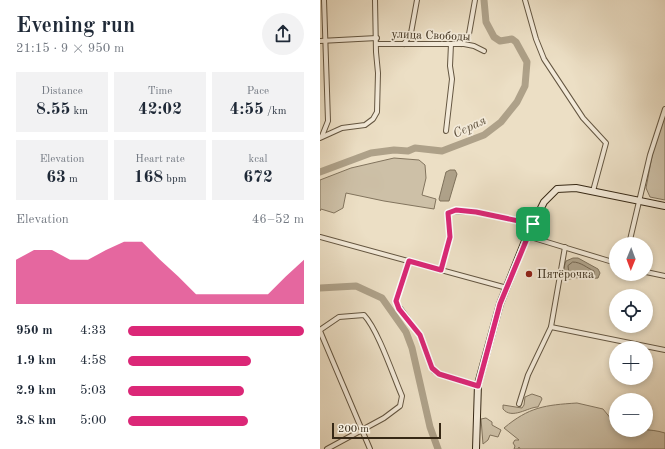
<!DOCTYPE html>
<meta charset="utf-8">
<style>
:root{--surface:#fff;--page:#f2f2f3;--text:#1f2937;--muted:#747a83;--accent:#db2777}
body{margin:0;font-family:"Old Standard TT",serif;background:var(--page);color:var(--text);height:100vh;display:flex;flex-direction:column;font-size:15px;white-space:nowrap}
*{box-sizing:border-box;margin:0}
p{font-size:13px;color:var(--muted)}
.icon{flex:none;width:22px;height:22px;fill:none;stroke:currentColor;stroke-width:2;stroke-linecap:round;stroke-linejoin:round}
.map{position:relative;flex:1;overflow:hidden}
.sheet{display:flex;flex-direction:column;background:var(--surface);width:320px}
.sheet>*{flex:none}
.needle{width:26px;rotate:181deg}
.tools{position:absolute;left:289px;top:237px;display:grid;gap:8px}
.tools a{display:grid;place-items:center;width:44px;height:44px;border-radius:50%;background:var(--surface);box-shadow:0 2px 6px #0003;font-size:20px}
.scale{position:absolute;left:12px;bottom:10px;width:109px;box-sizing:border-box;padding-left:4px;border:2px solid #362815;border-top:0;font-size:11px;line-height:14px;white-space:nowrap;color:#362815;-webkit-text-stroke:3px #f3ead9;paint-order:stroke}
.pin{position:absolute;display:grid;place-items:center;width:34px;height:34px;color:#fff;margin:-17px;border-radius:8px;box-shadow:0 2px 6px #0006}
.round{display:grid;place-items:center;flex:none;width:42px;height:42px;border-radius:21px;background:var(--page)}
.overview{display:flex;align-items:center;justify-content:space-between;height:68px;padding:0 16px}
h1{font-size:22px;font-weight:700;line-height:30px}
.metrics{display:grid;grid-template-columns:repeat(3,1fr);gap:6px;height:68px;padding:4px 16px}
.metrics div{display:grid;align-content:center;border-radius:0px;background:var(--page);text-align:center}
.metrics b{font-size:17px;font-weight:700}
.metrics small{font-size:11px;font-weight:400}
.metrics p{font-size:11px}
.chart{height:112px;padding:8px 16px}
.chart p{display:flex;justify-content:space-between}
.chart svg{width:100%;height:72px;margin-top:4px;fill:var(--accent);opacity:.7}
ul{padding:0 16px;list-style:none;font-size:13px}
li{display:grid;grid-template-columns:64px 48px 1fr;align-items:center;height:30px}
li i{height:10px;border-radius:5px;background:var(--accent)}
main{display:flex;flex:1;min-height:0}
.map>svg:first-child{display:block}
.green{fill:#cdc0a7;stroke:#82745e}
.water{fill:#aea189;stroke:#7e715b}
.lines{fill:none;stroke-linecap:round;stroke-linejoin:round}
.shore{stroke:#72644f;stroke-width:1}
.river{stroke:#aea189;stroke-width:7}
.street-casing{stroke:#645641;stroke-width:6}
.secondary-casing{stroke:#362815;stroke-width:8}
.street{stroke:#f3ead9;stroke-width:4}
.secondary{stroke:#f3ead9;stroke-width:6}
.route-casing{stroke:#fff;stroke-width:8}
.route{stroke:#db2777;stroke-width:5}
.poi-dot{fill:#8f2418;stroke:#f3ead9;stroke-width:1.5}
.labels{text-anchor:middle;stroke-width:3.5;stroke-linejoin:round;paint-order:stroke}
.street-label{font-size:12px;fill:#362815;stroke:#f3ead9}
.poi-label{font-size:12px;fill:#362815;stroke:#f3ead9;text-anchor:start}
.water-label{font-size:13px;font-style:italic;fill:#5a4c38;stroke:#f3ead9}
</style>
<main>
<section class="sheet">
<div class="overview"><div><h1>Evening run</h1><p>21:15 · 9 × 950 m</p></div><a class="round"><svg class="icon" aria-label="share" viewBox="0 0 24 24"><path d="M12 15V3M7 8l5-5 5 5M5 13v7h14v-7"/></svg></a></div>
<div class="metrics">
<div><p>Distance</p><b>8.55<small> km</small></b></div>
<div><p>Time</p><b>42:02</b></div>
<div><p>Pace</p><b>4:55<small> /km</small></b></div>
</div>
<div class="metrics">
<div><p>Elevation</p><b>63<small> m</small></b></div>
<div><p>Heart rate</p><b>168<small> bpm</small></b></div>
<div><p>kcal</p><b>672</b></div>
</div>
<div class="chart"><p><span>Elevation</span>46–52 m</p>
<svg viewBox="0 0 160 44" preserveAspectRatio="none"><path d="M0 44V17L10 11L20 11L30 17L40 17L50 11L60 6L70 6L80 17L90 27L100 38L110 38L120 38L130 38L140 38L150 27L160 17V44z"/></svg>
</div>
<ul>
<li><b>950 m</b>4:33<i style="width:100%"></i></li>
<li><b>1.9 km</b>4:58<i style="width:70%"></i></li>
<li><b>2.9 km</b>5:03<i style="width:66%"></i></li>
<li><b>3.8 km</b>5:00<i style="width:68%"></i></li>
</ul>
</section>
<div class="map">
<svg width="345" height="449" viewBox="0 0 345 449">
<rect width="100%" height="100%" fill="#ecdfc5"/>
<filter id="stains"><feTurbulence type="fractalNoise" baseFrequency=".005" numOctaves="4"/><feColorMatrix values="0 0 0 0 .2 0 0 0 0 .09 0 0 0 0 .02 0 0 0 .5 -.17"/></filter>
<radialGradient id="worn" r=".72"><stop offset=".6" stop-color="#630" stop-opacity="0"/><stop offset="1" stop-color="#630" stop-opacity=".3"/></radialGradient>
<g class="green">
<path d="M345,116V200L330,197L326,188L333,151L340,127Z"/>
<path d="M74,158L99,160L105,165L106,178L102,195L116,199L114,209L64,201L26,193L23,208L14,213L1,209L0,211V180L31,168Z"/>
<path d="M212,394L221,397L222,399L218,407C208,407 192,420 183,409V405L202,408L204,405L205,397Z"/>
<path d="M257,403L283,409L296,425V430C314,430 329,428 345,433V449H200L199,447L198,449H194L195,446L193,443L195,440H199L184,428C209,407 225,405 257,403Z"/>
<path d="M166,418L172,422V425L181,430L178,437L170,435L168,440L163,444L161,419Z"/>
</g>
<g class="water">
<path d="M130,170H135L137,174L129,201H120L119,199L126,172Z"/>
<path d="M253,258H258L278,269L280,273L278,278C271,279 266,278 259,278C255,277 252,279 249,279C241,277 244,266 246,261Z"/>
</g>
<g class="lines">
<path class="shore" d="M253,262C261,262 267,268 274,271V274C267,277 257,274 249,274L248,266Z"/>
<g class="river">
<path d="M0,172L51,153L74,150L88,151L95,148L122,151L164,135L181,122L197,102L205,86L207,62L196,42L192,39L180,41L174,37L166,22L164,0"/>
<path d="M0,288L36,286L62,298L86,332L92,348L110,427L118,449"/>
</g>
<defs>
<g id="street">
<path d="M205,0L216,39L224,59L263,118L286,143L273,191"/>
<path d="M0,41L57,38"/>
<path d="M57,44H144L154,46L164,51"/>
<path d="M84,44L91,33L97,0"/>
<path d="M141,44L149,34L155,0"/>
<path d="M126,131L132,79L130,66L131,44"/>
<path d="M2,136L8,121L4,0"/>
<path d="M0,138L22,128L45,125L53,119L57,112L58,73L56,52L55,0"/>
<path d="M207,236L296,263"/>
<path d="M0,237L187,288"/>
<path d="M309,244L330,155L345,109"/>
<path d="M89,261L76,301L77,304L100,335L112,368L114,371L119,374L158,386"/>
<path d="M121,270L130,237L128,213L131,211L156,212L213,224"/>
<path d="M326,272L345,276"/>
<path d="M231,327L345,350"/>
<path d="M0,330L19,317L44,315C58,330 73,375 82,396L80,406L64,418L7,449"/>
<path d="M0,331L50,449"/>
<path d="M199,404L208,375L231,327L245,247"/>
</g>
<path id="secondary" d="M156,449L158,384L180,304L207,236L224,202L237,189L256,188L345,206"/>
</defs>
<use href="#street" class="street-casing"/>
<use href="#secondary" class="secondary-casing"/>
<use href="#street" class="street"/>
<use href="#secondary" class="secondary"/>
</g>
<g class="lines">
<defs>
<path id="route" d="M136,210L156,212L213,224L180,304L158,386L119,374L112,368L100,335L79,309L76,301L89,261L121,270L130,237L128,213Z"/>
</defs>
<use href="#route" class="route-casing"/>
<use href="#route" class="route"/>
</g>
<circle class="poi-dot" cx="209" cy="274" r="4"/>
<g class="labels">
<g class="street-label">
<text transform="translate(111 35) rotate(2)" y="4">улица Свободы</text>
</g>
<g class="poi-label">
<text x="217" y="278">Пятёрочка</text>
</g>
<g class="water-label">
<text transform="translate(149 126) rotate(-25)" y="5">Серая</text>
</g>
</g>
<rect width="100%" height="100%" filter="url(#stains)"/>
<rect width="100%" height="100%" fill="url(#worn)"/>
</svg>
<div class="tools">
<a><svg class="needle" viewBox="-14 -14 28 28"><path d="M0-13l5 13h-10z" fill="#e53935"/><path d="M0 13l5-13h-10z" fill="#747a83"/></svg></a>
<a><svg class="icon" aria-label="locate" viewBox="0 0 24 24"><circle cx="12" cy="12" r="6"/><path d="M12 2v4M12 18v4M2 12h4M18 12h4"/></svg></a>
<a>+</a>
<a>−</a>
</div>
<div class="scale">200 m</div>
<div class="pin" style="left:213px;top:224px;background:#1e9e55"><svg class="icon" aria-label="arrive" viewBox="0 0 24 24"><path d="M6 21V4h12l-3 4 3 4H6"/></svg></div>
</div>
</main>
